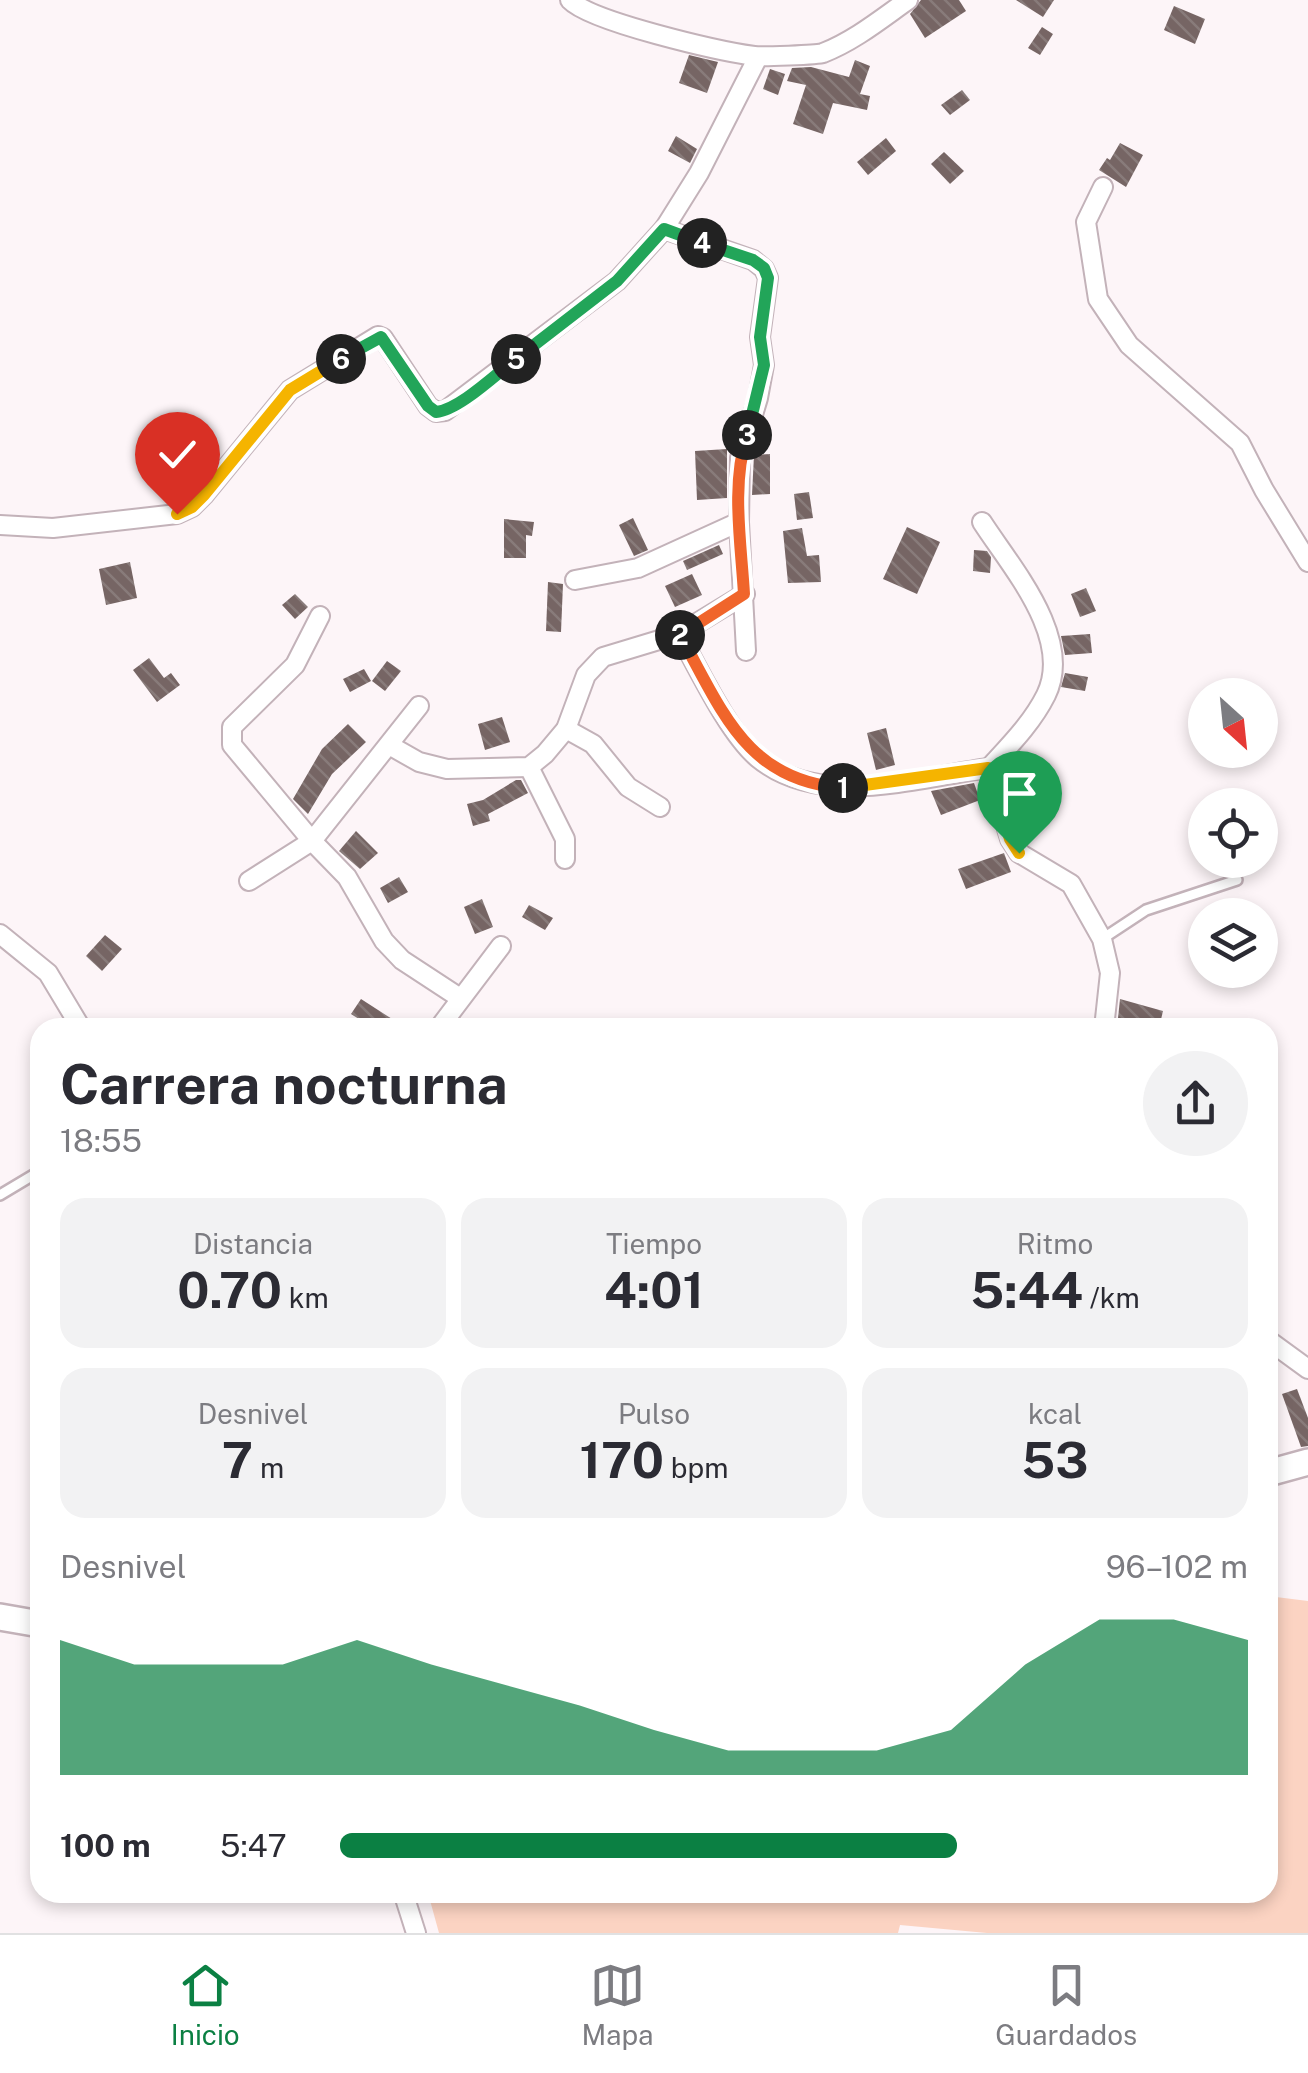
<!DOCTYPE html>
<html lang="es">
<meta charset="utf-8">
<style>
:root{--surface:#fff;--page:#f2f2f3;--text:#2b2b33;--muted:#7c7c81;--line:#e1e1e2;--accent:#0b8043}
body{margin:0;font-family:"Public Sans",sans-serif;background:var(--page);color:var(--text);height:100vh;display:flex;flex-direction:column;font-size:38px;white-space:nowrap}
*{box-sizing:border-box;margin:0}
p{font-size:32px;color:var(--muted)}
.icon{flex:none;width:55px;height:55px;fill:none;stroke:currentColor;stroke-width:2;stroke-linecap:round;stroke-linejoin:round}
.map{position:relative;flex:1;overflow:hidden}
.sheet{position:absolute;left:30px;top:1018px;width:1248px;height:885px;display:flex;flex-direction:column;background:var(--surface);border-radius:30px;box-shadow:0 5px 15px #0003}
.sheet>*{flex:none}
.needle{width:65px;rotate:153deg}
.buttons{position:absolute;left:1188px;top:678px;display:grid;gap:20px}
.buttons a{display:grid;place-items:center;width:90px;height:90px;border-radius:50%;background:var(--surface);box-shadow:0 5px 15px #0003;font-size:50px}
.pin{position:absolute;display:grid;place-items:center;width:85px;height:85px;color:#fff;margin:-102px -42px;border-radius:50% 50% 50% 0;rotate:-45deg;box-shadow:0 0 10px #0007}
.pin .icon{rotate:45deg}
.km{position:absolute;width:50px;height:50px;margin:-25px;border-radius:50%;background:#222;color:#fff;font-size:28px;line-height:50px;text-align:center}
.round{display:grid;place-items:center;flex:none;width:105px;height:105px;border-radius:52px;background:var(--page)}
.summary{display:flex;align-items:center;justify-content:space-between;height:170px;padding:0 30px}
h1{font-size:55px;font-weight:700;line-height:75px}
.figures{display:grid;grid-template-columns:repeat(3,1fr);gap:15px;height:170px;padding:10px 30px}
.figures div{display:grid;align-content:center;border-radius:25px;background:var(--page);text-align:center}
.figures b{font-size:50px;font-weight:700}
.figures small{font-size:28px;font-weight:400}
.figures p{font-size:28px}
.chart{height:280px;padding:20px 30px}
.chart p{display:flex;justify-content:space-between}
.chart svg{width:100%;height:180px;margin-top:10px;fill:var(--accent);opacity:.7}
ul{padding:0 30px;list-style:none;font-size:32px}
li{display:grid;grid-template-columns:160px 120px 1fr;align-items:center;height:75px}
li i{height:25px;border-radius:12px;background:var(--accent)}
.menu{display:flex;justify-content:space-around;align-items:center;height:140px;border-top:2px solid var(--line);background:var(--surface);font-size:28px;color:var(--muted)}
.menu a{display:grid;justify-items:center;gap:5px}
.menu .selected{color:var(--accent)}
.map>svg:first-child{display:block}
.green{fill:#fbd3c2}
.building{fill:url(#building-back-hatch)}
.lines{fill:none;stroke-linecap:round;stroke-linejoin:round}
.lane-casing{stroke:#c3b2b9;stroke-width:14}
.street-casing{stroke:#c3b2b9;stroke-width:22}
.secondary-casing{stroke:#c3b2b9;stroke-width:30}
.lane{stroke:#fff;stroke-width:9}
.street{stroke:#fff;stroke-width:18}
.secondary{stroke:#fff;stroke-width:25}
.split-1-casing{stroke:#fff;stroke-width:20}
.split-2-casing{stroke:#fff;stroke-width:20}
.split-3-casing{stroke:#fff;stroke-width:20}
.split-4-casing{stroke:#fff;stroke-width:20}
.split-5-casing{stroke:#fff;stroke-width:20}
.split-6-casing{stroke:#fff;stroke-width:20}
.split-7-casing{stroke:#fff;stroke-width:20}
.split-1{stroke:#f5b400;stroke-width:12}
.split-2{stroke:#f0652b;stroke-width:12}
.split-3{stroke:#f0652b;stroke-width:12}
.split-4{stroke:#22a559;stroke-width:12}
.split-5{stroke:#22a559;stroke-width:12}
.split-6{stroke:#22a559;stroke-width:12}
.split-7{stroke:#f5b400;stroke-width:12}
</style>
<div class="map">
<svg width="1308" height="1933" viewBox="0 0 1308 1933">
<defs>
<pattern id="building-back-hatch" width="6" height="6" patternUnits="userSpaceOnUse" patternTransform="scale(2.5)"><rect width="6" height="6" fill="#766564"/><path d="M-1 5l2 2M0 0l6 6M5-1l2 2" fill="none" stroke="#887b7a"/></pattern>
</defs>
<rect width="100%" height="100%" fill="#fdf5f8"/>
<path class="green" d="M1268,1596L1308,1601V1933H987L900,1925L898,1933H439L428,1893L1268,1892Z"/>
<g class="building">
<path d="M921,0H959L966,11L925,38L910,14Z"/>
<path d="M1016,0H1054L1043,17Z"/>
<path d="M1174,6L1205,19L1195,44L1164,30Z"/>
<path d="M1042,27L1053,34L1040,55L1028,48Z"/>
<path d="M689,55L718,62L707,93L679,83Z"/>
<path d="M855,60L870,66L860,94L870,96L867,110L833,103L823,134L793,124L806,85L787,81L792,68L811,67L849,77Z"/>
<path d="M770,69L785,74L778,95L763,89Z"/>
<path d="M962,90L970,100L950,115L941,105Z"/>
<path d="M676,136L697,149L690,163L668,151Z"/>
<path d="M886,138L896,151L868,175L857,162Z"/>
<path d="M1120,143L1143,155L1126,187L1099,170L1107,158L1110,160Z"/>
<path d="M944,152L964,171L950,184L931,164Z"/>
<path d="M727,449V498L697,500L695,451Z"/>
<path d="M770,454V494L752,495L754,455Z"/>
<path d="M809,492L813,518L797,520L794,494Z"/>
<path d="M633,518L648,550L634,556L619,525Z"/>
<path d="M504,519L534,522L532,536L526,535V558H504Z"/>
<path d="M907,527L940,542L917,594L883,579Z"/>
<path d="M802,528L807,556L819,555L821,582L788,583L783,531Z"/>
<path d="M719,545L723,554L687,570L683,561Z"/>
<path d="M974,550L987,551L991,557L990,573L973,571Z"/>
<path d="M130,562L137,598L106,605L99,569Z"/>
<path d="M692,574L702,595L675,607L665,586Z"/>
<path d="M548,582L563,584L561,632L546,631Z"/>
<path d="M1086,588L1096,611L1080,617L1071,594Z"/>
<path d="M295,594L308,607L295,619L282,605Z"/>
<path d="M1090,634L1092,653L1065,655L1061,636Z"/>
<path d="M149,658L164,678L171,673L180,685L157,702L133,670Z"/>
<path d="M387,661L401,671L385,691L372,681Z"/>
<path d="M364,669L371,681L350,692L343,679Z"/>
<path d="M1065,673L1088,677L1085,691L1061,687Z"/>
<path d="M502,717L510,742L485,750L478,724Z"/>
<path d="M348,724L366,742L332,774L308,814L293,799L322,749Z"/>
<path d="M886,728L895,765L876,770L867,733Z"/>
<path d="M516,780H521L528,793L488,814L490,821L473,826L467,804L483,800Z"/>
<path d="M1039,782L1046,798L1015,811L1010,793Z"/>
<path d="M974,783L980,800L941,815L931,791Z"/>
<path d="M356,831L378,853L360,869L339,851Z"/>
<path d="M1004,853L1011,872L966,889L958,869Z"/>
<path d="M399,877L408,892L388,903L380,888Z"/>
<path d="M482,899L493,927L475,934L464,907Z"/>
<path d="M529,905L553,918L545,930L522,917Z"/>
<path d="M105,935L122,949L102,971L86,956Z"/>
<path d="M361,999L406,1028H373L351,1014Z"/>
<path d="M1120,999L1163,1011L1159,1028H1117Z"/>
<path d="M1297,1389L1308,1418V1446L1301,1447L1282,1394Z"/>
</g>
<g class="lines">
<defs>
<g id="lane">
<path d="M1102,939L1146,910L1237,880"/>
<path d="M0,1195L40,1171"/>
</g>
<g id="street">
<path d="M570,0C591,22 719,51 754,56C761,57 817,55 823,53C854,41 881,19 908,0"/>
<path d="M1103,187L1086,222L1098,299L1129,345L1240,443L1264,490L1308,562"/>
<path d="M664,229L753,260L764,269L768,278L760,337L764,365L758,398L740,458L739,522L746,651"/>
<path d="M982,522C1011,567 1074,638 1046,695C1032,723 1010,745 989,768L1010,839L1019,853L1071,884L1102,939L1110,973L1104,1028"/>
<path d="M0,525L53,528L177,514L192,507L204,495L290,390L378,336L383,338L428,406L436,412L445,411L617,281L664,229L699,173L758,57"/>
<path d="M575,580L638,568L739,522"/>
<path d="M320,616L295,665L232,727V745L312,841L347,877L384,941L402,960L460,998"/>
<path d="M679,634C698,668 729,734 758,758C820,809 916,778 989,768"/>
<path d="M566,729L593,744L628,787L660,807"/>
<path d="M389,745L419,762L447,769L529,767L545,754L566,729L586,675L603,657L679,634L745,594"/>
<path d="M529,767L565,839V859"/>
<path d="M249,881L312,841L419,706"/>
<path d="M0,934L48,973L81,1028"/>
<path d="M439,1028L501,946"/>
<path d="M1268,1340L1308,1369"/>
<path d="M403,1892L416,1933"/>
</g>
<g id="secondary">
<path d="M1268,1473L1308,1462"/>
<path d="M0,1617L40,1624"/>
</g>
</defs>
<use href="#lane" class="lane-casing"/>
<use href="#street" class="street-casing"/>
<use href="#secondary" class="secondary-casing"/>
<use href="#lane" class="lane"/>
<use href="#street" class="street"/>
<use href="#secondary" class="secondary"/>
</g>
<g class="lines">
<defs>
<path id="split-1" d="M843,788L988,768L1010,839L1019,853"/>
<path id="split-2" d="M680,635C722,710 746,781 843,788"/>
<path id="split-3" d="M680,635L744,594C741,542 731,485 747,435"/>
<path id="split-4" d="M702,243L753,260L764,268L768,278L760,337L764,365L747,435"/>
<path id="split-5" d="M516,359L617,281L664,229L702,243"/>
<path id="split-6" d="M341,359L381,337L428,406L436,412C459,410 496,374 516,359"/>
<path id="split-7" d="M177,514L192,507L204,495L290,390L341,359"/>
</defs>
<use href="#split-1" class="split-1-casing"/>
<use href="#split-2" class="split-2-casing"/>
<use href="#split-3" class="split-3-casing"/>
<use href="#split-4" class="split-4-casing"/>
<use href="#split-5" class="split-5-casing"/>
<use href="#split-6" class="split-6-casing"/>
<use href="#split-7" class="split-7-casing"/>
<use href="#split-1" class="split-1"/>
<use href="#split-2" class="split-2"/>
<use href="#split-3" class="split-3"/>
<use href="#split-4" class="split-4"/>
<use href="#split-5" class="split-5"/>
<use href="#split-6" class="split-6"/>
<use href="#split-7" class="split-7"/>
</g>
</svg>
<div class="buttons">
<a><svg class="needle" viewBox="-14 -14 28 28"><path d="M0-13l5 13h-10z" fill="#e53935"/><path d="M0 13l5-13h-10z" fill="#7c7c81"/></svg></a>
<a><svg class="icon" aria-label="locate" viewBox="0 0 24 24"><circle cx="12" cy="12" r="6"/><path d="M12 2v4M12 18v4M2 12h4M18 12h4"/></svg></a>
<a><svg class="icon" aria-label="layers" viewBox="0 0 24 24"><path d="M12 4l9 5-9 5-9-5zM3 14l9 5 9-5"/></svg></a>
</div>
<div class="pin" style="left:1019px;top:853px;background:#1e9e55"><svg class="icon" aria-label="arrive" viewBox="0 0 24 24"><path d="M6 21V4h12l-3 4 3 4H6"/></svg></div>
<div class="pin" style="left:177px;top:514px;background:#d93025"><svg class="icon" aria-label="check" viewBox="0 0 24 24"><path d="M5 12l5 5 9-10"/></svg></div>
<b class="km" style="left:843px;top:788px">1</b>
<b class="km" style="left:680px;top:635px">2</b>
<b class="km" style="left:747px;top:435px">3</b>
<b class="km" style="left:702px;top:243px">4</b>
<b class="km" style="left:516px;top:359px">5</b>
<b class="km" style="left:341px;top:359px">6</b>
<section class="sheet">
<div class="summary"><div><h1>Carrera nocturna</h1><p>18:55</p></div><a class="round"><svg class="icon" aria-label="share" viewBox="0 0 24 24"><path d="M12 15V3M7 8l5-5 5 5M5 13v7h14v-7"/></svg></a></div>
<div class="figures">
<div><p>Distancia</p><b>0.70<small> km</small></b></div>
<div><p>Tiempo</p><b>4:01</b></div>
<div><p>Ritmo</p><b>5:44<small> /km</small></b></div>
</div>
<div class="figures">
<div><p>Desnivel</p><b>7<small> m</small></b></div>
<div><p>Pulso</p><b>170<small> bpm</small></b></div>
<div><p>kcal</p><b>53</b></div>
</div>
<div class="chart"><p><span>Desnivel</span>96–102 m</p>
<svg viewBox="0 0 160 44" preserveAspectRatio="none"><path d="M0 44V11L10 17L20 17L30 17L40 11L50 17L60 22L70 27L80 33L90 38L100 38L110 38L120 33L130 17L140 6L150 6L160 11V44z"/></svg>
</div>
<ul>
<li><b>100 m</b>5:47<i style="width:68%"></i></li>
</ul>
</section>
</div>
<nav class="menu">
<a class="selected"><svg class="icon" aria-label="home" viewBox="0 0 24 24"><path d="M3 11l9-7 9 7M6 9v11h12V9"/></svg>Inicio</a>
<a><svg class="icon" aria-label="map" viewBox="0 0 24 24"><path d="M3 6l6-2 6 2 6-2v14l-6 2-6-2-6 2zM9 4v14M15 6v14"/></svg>Mapa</a>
<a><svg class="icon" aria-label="saved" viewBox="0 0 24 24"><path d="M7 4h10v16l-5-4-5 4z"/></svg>Guardados</a>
</nav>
